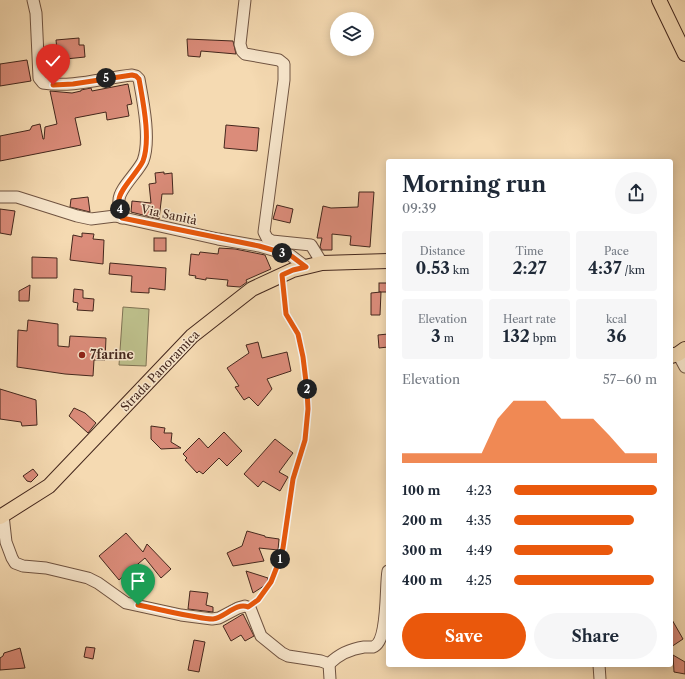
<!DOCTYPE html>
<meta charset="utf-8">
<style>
:root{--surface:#fff;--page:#f6f6f7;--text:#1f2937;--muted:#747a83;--accent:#ea580c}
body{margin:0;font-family:"Libre Caslon Text",serif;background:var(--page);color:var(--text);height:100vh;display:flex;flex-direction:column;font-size:15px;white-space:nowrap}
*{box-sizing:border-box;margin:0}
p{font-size:13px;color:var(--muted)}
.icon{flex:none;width:22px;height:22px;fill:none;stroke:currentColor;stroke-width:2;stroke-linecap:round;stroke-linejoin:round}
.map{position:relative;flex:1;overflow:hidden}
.drawer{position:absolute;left:386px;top:159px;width:287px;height:508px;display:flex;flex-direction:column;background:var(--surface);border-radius:4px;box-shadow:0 2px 10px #0003}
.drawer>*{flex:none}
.controls{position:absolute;left:330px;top:12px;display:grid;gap:8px}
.controls a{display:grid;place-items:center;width:44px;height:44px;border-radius:50%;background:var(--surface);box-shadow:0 2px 10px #0003;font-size:20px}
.pin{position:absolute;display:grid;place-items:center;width:34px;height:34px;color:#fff;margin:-41px -17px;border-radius:50% 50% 50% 0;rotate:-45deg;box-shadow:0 0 4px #0007}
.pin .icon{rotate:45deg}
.km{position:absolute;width:20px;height:20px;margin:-10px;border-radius:50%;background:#222;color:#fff;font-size:11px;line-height:20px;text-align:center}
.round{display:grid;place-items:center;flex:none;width:42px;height:42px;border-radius:21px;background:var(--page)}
.summary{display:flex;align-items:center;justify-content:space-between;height:68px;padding:0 16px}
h1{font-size:22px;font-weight:700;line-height:30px}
.stats{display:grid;grid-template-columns:repeat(3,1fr);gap:6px;height:68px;padding:4px 16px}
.stats div{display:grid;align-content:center;border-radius:4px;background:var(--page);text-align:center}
.stats b{font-size:17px;font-weight:700}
.stats small{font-size:11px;font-weight:400}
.stats p{font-size:11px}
.chart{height:112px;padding:8px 16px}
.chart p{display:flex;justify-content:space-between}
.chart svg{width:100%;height:72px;margin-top:4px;fill:var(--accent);opacity:.7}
.button{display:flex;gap:8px;margin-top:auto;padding:8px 16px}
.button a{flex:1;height:46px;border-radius:24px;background:var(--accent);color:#fff;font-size:16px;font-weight:700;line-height:46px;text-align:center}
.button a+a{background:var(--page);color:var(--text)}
ul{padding:0 16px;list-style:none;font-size:13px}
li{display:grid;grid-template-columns:64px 48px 1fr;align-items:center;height:30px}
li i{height:10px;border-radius:5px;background:var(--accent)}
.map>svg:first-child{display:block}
.green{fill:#bdbf8b;stroke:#807354}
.building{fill:#db8c7a;stroke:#44271d}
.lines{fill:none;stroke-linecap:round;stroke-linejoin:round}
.minor-casing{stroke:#705442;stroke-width:13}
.major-casing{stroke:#44271d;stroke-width:16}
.path{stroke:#44271d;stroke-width:2;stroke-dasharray:3 2;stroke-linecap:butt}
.minor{stroke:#f8e7cd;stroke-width:11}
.major{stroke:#f5dab2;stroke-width:14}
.route-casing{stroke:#fff;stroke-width:8}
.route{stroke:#ea580c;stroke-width:5}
.poi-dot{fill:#8f2418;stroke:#f8e7cd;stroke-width:1.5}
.labels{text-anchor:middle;stroke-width:3;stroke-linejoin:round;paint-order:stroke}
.street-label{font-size:12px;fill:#44271d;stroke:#f8e7cd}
.poi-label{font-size:12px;font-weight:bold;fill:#44271d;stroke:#f8e7cd;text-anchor:start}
</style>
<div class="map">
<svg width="685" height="679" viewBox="0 0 685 679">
<rect width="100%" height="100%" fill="#f5dab2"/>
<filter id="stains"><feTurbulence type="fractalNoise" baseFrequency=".005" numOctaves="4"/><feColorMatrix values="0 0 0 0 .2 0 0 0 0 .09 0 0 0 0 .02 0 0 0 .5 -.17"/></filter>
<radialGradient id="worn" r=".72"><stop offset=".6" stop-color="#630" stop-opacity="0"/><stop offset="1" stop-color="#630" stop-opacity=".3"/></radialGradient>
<path class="green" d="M123,307L149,309L146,366L119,365Z"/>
<g class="building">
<path d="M79,38V45H84L85,57L56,60L55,50H57L56,40Z"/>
<path d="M187,39L233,41L236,54L201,51L200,57L188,56Z"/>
<path d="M27,60L31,81L0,86V64Z"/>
<path d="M60,72V77H49V73Z"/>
<path d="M128,84L132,104L127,105L129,116L107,120L106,112L75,118L81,145L0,161V136L30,130L32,126L40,124L43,139H44L45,127L57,124L50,91L72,93L81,91V90L91,88L92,91Z"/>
<path d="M226,125L259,128L257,151L224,148Z"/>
<path d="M164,172V174L172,173L173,194H162L159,219L131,212L132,201L151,203L149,184L156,183L155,173Z"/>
<path d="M359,192H374L370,247L350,245L351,236L332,234V250H322L320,247L322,238H317L323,206L331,208L358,207Z"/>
<path d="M88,197L90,212L70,207L71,199Z"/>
<path d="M277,205L293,209L290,223L273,219Z"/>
<path d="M0,209L15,211L11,235L0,233Z"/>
<path d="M82,233L94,234L93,239L104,240L103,264L70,260L73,235L82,237Z"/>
<rect x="154" y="238" width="12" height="13"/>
<path d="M219,248L235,249L265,255L271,269L246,280L247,282L240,287L227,286L228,280L206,278V280L195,278L196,276L189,275L191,254L199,255L200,252L218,254Z"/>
<path d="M32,257L57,258V278H32Z"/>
<path d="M110,263L166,268L165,290L149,288V293L131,292L132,276L109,274Z"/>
<rect x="379" y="283" width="9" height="9"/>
<path d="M30,285L29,301H19V291Z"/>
<path d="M74,289L83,290V298L94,299L93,311L77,310L78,303L73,302Z"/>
<path d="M381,292L380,315H371V293Z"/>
<path d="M28,320L58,324V346L69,347L70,336L106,338L105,360H94L93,376L65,374L17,367L18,330L27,331Z"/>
<path d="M388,334V347L379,348L378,335Z"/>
<path d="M258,342L262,358L287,352L291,371L267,379L272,389L258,406L249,397L244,400L235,387L239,386L227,368L249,353L246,345Z"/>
<path d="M0,389L36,400L37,425L22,426L21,422L0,419Z"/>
<path d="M74,408L85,413L96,423L88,433L69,416Z"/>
<path d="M151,426L165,428L164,433H172L171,442L181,448L161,449L151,439Z"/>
<path d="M224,432L242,451L227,466L219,458L203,474L199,471L197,473L185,460L187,458L183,454L199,438L208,448Z"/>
<path d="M275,439L293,453L279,472L288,477L280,491L263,481L258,487L244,474Z"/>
<path d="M33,469L38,475L31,482L27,481L23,476Z"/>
<path d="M247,531L265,536V537L279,539L278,550L259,548L264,561L233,566L227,553L242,546Z"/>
<path d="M126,533L143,552L147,544L171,569L161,578L145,558L119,580L99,556Z"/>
<path d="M246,571L268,578L267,584L253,593Z"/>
<path d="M190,591L208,593L206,605L213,607V612L188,609Z"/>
<path d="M243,614L254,636L245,641L241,635L231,641L223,626Z"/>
<path d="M671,618L683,639L671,647Z"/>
<path d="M194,640L205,642L199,672L188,670Z"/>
<path d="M86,647L95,648L93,659L84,657Z"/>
<path d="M20,648L25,668L0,670V658L3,656L4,653Z"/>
<path d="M673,655L685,662V674L674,672Z"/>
</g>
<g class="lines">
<defs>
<g id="minor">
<path d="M33,0L36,13L39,78L43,83C72,88 103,78 132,75L136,76L139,79C143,101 151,140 143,161C138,172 119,189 119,200C118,205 121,212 122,218"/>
<path d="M245,0L240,44L242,51L245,54L279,60L284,64V80L264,232L267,238L272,241L311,245L322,263"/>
<path d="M0,197H17L77,216L91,219L115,216L218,239L259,246L290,255L306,267"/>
<path d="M678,354L685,367"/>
<path d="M3,515L6,542L12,558L15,563L23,566L46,568L88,578L98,583L126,603L181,615L212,619L219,618L238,608L245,606L250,608L261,636L282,653L288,656L321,661L329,664L330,679"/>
<path d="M329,664C339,654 350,649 364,647C367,647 370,647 373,647C389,642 385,585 388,571"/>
<path d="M599,665L600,679"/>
</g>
<g id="major">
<path d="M659,0L685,54"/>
<path d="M671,356L678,354L685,349"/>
<path d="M0,517L49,486L192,336L252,289L293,270L322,263L388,261"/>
</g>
</defs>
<use href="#minor" class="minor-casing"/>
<use href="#major" class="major-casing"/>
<path class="path" d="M257,600L271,581L283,548L293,479L305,440L308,409L307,390L303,357L298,334L286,314L284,288"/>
<use href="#minor" class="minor"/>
<use href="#major" class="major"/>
</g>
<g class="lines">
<defs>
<path id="route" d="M53,85L73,84L132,75L136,76L139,79C143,102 151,139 143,161C138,172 119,190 119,200C119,205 121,212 122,218L259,246L290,255L306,267L293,270L282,275L286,314L298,334L303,357L307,390L308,409L305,440L293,479L283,548L278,564L271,582L258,600L248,607C236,602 224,618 213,619C208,619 202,618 197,617C177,614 158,609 138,605"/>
</defs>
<use href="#route" class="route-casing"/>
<use href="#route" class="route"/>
</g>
<circle class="poi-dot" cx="82" cy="355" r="4"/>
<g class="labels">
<g class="street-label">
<text transform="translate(169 215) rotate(12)" y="4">Via Sanità</text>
<text transform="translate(160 371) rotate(-46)" y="4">Strada Panoramica</text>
</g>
<g class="poi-label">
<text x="90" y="359">7farine</text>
</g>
</g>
<rect width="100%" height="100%" filter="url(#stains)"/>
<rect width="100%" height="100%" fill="url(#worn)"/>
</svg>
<div class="controls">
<a><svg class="icon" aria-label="layers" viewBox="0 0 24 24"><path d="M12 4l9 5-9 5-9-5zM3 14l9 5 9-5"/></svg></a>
</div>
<div class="pin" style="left:138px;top:605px;background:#1e9e55"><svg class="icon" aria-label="arrive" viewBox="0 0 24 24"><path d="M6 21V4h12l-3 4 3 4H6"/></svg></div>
<div class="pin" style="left:53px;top:85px;background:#d93025"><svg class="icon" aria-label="check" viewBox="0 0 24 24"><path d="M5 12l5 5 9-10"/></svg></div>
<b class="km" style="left:280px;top:559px">1</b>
<b class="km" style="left:307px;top:389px">2</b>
<b class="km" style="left:282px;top:253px">3</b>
<b class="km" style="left:120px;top:209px">4</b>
<b class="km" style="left:106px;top:78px">5</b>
<section class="drawer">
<div class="summary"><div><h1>Morning run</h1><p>09:39</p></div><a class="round"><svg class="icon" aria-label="share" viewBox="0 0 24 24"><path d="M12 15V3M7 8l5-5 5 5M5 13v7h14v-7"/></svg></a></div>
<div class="stats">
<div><p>Distance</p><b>0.53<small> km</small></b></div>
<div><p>Time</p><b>2:27</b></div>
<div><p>Pace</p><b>4:37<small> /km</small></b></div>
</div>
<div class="stats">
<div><p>Elevation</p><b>3<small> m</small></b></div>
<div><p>Heart rate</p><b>132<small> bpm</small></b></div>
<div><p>kcal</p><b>36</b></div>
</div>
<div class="chart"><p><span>Elevation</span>57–60 m</p>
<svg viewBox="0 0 160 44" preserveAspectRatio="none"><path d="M0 44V38L10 38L20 38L30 38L40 38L50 38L60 17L70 6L80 6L90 6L100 17L110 17L120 17L130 27L140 38L150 38L160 38V44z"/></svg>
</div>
<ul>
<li><b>100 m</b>4:23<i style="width:100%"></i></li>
<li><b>200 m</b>4:35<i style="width:84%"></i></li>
<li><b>300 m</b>4:49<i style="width:69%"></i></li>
<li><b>400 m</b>4:25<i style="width:98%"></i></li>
</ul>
<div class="button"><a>Save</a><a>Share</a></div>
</section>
</div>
